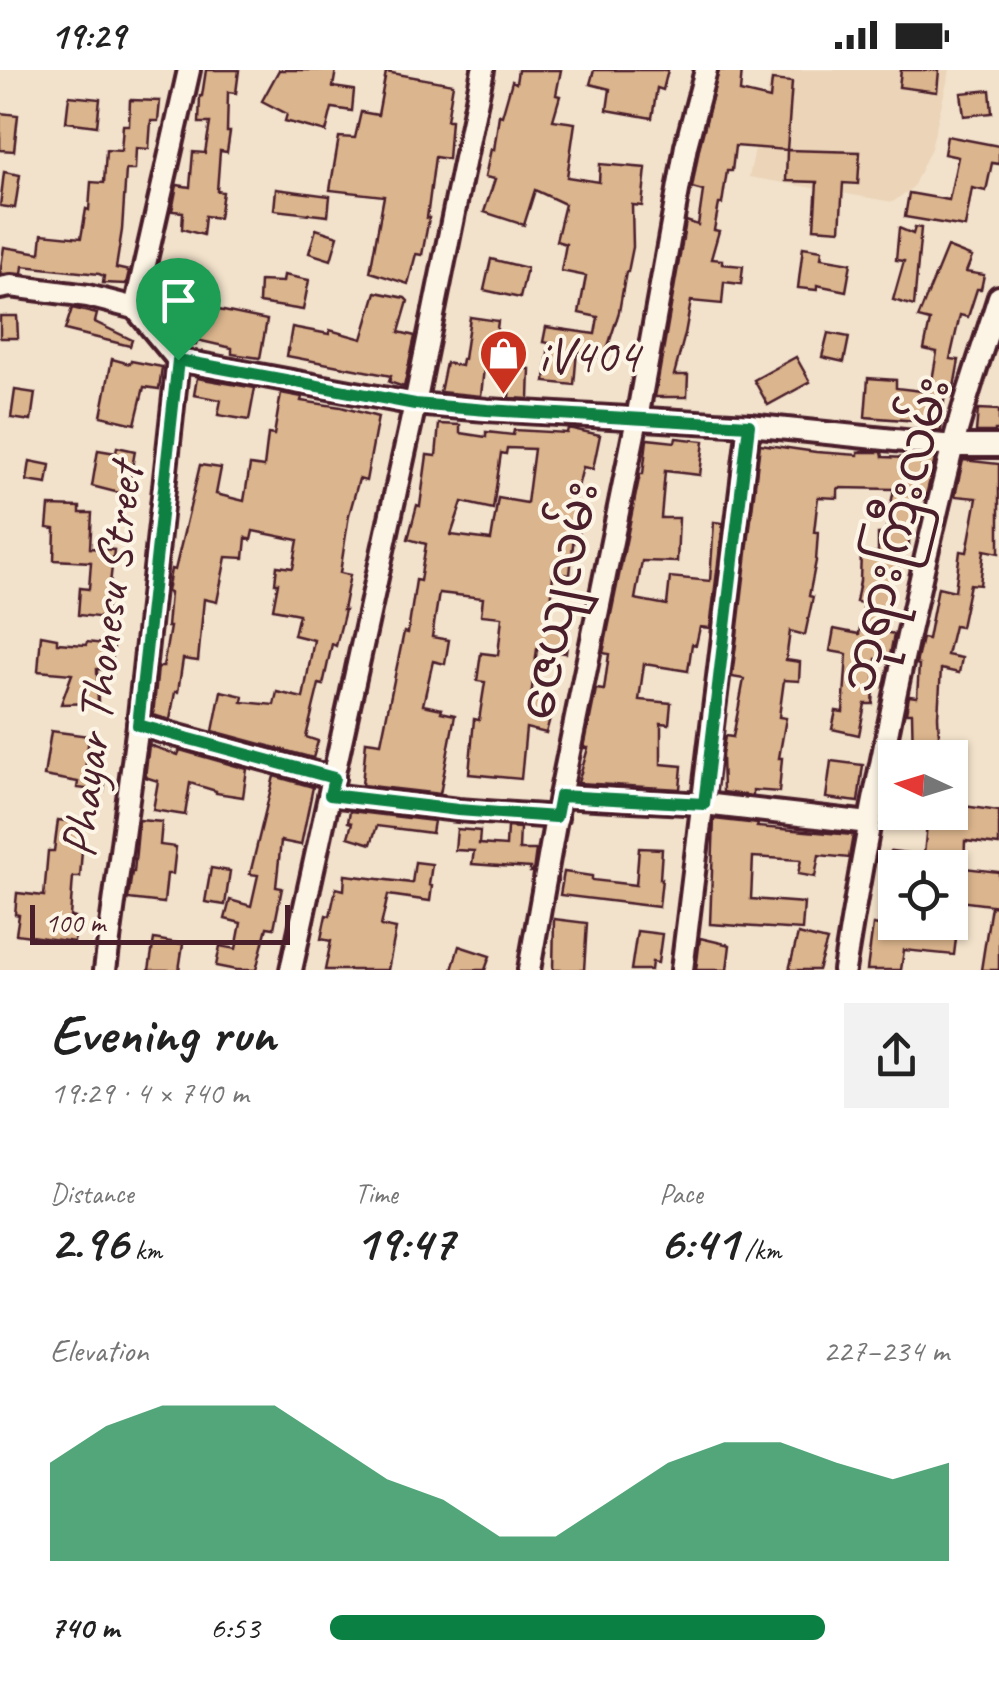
<!DOCTYPE html>
<meta charset="utf-8">
<style>
:root{--surface:#fff;--page:#f2f2f2;--text:#222;--muted:#767676;--accent:#0b8043}
body{margin:0;font-family:Caveat,"Noto Sans Myanmar",sans-serif;background:var(--page);color:var(--text);height:100vh;display:flex;flex-direction:column;font-size:38px;white-space:nowrap}
*{box-sizing:border-box;margin:0}
p{font-size:32px;color:var(--muted)}
.icon{flex:none;width:55px;height:55px;fill:none;stroke:currentColor;stroke-width:2;stroke-linecap:round;stroke-linejoin:round}
.map{position:relative;height:900px;overflow:hidden}
.panel{display:flex;flex-direction:column;background:var(--surface);flex:1}
.panel>*{flex:none}
.needle{width:65px;rotate:274deg}
.fabs{position:absolute;left:878px;top:670px;display:grid;gap:20px}
.fabs a{display:grid;place-items:center;width:90px;height:90px;border-radius:0px;background:var(--surface);box-shadow:0 2px 8px #0004;font-size:50px}
.scale{position:absolute;left:30px;bottom:25px;width:260px;box-sizing:border-box;padding-left:10px;border:5px solid #4a1f2b;border-top:0;font-size:28px;line-height:35px;white-space:nowrap;color:#4a1f2b;-webkit-text-stroke:8px #fcf5e5;paint-order:stroke}
.pin{position:absolute;display:grid;place-items:center;width:85px;height:85px;color:#fff;margin:-102px -42px;border-radius:50% 50% 50% 0;rotate:-45deg;box-shadow:0 0 10px #0007}
.pin .icon{rotate:45deg}
.round{display:grid;place-items:center;flex:none;width:105px;height:105px;border-radius:0px;background:var(--page)}
.overview{display:flex;align-items:center;justify-content:space-between;height:170px;padding:0 50px}
h1{font-size:55px;font-weight:600;line-height:75px}
.stats{display:grid;grid-template-columns:repeat(3,1fr);gap:15px;height:170px;padding:10px 50px}
.stats div{display:grid;align-content:center}
.stats b{font-size:50px;font-weight:600}
.stats small{font-size:28px;font-weight:400}
.stats p{font-size:28px}
.chart{height:280px;padding:20px 50px}
.chart p{display:flex;justify-content:space-between}
.chart svg{width:100%;height:180px;margin-top:10px;fill:var(--accent);opacity:.7}
ul{padding:0 50px;list-style:none;font-size:32px}
li{display:grid;grid-template-columns:160px 120px 1fr;align-items:center;height:75px}
li i{height:25px;border-radius:12px;background:var(--accent)}
.status{display:flex;justify-content:space-between;align-items:center;height:70px;padding:0 50px;background:var(--surface);direction:ltr}
.status svg{height:28px;fill:currentColor}
.map>svg:first-child{display:block}
.built{fill:#ebd4b8}
.building{fill:#dbb58d;stroke:#4a1f2b;stroke-width:2.5;fill-rule:evenodd}
.lines{fill:none;stroke-linecap:round;stroke-linejoin:round}
.minor-casing{stroke:#4a1f2b;stroke-width:28}
.minor{stroke:#fcf5e5;stroke-width:20}
.route-casing{stroke:#fff;stroke-width:20}
.route{stroke:#0b8043;stroke-width:12}
.labels{text-anchor:middle;stroke-width:8;stroke-linejoin:round;paint-order:stroke}
.poi-label{font-size:50px;fill:#4a1f2b;stroke:#fcf5e5;text-anchor:start}
.street-label{font-size:50px;fill:#4a1f2b;stroke:#fcf5e5}
</style>
<div class="status"><b>19:29</b><svg viewBox="0 0 49 12"><path d="M0 12V9h3v3zM5 12V6h3v6zM10 12V3h3v9zM15 12V0h3v12zM26 1h20v11H26zM47 4h2v5h-2z"/></svg></div>
<div class="map">
<svg width="999" height="900" viewBox="0 0 999 900">
<rect width="100%" height="100%" fill="#f2e2cb"/>
<filter id="ink" filterUnits="userSpaceOnUse"><feTurbulence type="fractalNoise" baseFrequency=".01" numOctaves="2"/><feDisplacementMap in="SourceGraphic" scale="20" xChannelSelector="R" yChannelSelector="G"/><feConvolveMatrix kernelMatrix="1 2 1 2 8 2 1 2 1" color-interpolation-filters="sRGB"/></filter>
<g filter="url(#ink)">
<path class="built" d="M772,0H950L931,78L913,117L893,132L749,107Z"/>
<g class="building">
<path d="M206,0H239L236,23L228,22L227,62H230L227,82L220,81L217,121L223,122L219,148L205,146L203,165L182,159L183,142L172,141L177,115L190,117L193,82L205,83L210,53H199L200,26H202Z"/>
<path d="M279,0H336L333,17L354,20L352,41L332,38L326,62L285,51L287,44L262,31Z"/>
<path d="M518,0H561L556,25L560,26L553,50L575,53L567,107L599,112L600,94L646,98L642,136L632,135L633,177L628,202H626L619,242L604,289L577,281L574,315L545,312L549,273L543,272L546,257L595,264L598,247L579,243L586,206L561,201L566,174L556,171L565,134L535,120L524,155L484,142L495,109L485,107L491,79L494,80L499,45L502,46L512,11L516,13Z"/>
<path d="M594,0H668L663,20L657,18L652,48L607,40L610,19L590,14Z"/>
<path d="M719,0H742L740,22L770,29L772,10L792,12L787,80L735,76L732,101H727L722,134H719L714,160L719,161L711,189L722,190V194L743,196L741,214L724,212L722,234L691,231L685,264L674,305H688L687,327H655L686,151L698,155L703,121L692,118L699,79Z"/>
<path d="M901,0H939L937,22L899,17Z"/>
<path d="M386,2L453,14L447,50H451L448,89L435,87L427,148H429L422,185L416,184L408,214L370,202L384,126L330,120L339,67L355,68L361,42L378,45Z"/>
<path d="M990,20L992,43L964,46L961,23Z"/>
<path d="M69,26L100,29L97,56L66,52Z"/>
<path d="M130,30L160,31L158,51H151L149,79L136,78L135,100H126L122,160L116,198L129,201L126,214L103,213L104,206L99,204L23,196L22,204H0L4,177L40,183L42,164L81,168L86,139L89,140L91,112L104,113L106,80L121,81L123,55H129Z"/>
<path d="M0,43L18,45L14,81L0,80Z"/>
<path d="M947,66L999,76V94L992,93L986,121L972,118L965,157L905,147L909,123L949,130L958,87L944,84Z"/>
<path d="M787,80L860,82L858,114L843,113L840,160L814,158L817,112L786,111Z"/>
<path d="M4,102L20,105L15,138L0,136Z"/>
<path d="M276,119L330,126L328,146L274,140Z"/>
<path d="M915,157L921,158L914,236L893,230L904,191L896,190L899,158L913,164Z"/>
<path d="M316,159L338,166L331,190L309,183Z"/>
<path d="M803,177L822,180L821,188L851,193L846,221L817,215V220L798,218Z"/>
<path d="M947,177L972,187L966,202L984,205L981,219H977L968,247L960,245L950,289L959,290L953,323L945,321L941,361L917,358L918,351L865,347L868,308L896,310V318L930,322L937,282L924,279L930,251L918,248Z"/>
<path d="M491,189L527,198L520,228L484,220Z"/>
<path d="M284,205L309,210L303,240L259,233L260,211L283,212Z"/>
<path d="M189,217L212,221L209,238L267,250L260,288L232,284V278L197,270L196,275L181,272Z"/>
<path d="M376,222L405,228L408,231L399,262L415,266L404,317L389,312L391,306L287,286L292,257L329,264L330,260L362,269Z"/>
<path d="M72,238L97,244L95,252L132,270L130,276L65,260Z"/>
<path d="M0,246H17L18,268H0Z"/>
<path d="M470,247L498,251L494,281L486,279L481,326L440,322L446,293L461,296L462,289H464Z"/>
<path d="M828,263L849,267L844,292L822,287Z"/>
<path d="M796,287L810,312L768,335L754,310Z"/>
<path d="M112,289L130,294L131,291L162,297L159,319L144,317L135,354L101,346Z"/>
<path d="M511,298L530,299L529,329L509,328Z"/>
<path d="M197,308L255,318L249,350L218,345L221,330L194,325Z"/>
<path d="M15,320L35,323L31,351L11,348Z"/>
<path d="M281,323L302,327L301,331L341,337L378,347L366,411L359,409L349,445L340,503L350,505L343,540H345L336,576L332,574L323,615L319,614L306,667L318,671L313,688L213,661L221,621L243,626L242,632L274,635L277,622L303,628L314,570L294,565L299,544L273,539L278,513H275L277,496L293,498L298,470L253,461L251,470L246,468L244,488L226,487L217,532L204,529L198,591L183,589L178,622H175L170,650L153,645L158,597H163L170,557H167L170,523L167,522L171,499L175,500L200,395L221,398L216,424L244,431L250,395L264,397L268,364L274,365Z"/>
<path d="M978,339L999,340V360H995V362H976Z"/>
<path d="M439,354L460,355V363L486,367V362L513,365L514,360L567,363L568,358L600,365L593,399L583,397L573,437L581,438L579,466L574,465L570,505L553,503L550,556L569,558L566,583L537,579L531,627L554,633L546,663L526,658L521,709L469,704L474,649L479,650L485,612L477,611L481,583L498,585L502,547L481,545L483,528L439,523L432,567L449,570L445,594L433,591L423,635L442,639L441,642L455,645L440,724L362,715L366,671L381,673L404,562L408,563L416,510L420,511L426,474L408,469L417,435L420,436L427,385L436,386ZM507,378L534,379L527,433L498,428L491,470L451,465L462,432L493,439L501,383L506,384Z"/>
<path d="M676,368L704,371L700,405L665,401L661,448H679L677,492L642,491L635,529L667,535L670,507L710,511L714,452L723,453L710,558L700,557L696,575L692,574L688,601L644,594L639,630L671,633L669,654L661,653V694L682,696L680,719L578,713L588,678H584L585,673L596,619L604,620L609,584L603,583L640,404H643L647,369L675,372Z"/>
<path d="M760,374L816,382L858,385V382H882L883,387L935,389L925,430L916,428L909,464V481H899V499H893L880,561L894,564L889,591L876,589L873,634H865L859,665L832,659L836,641L843,642L847,584L830,581L834,559L859,564L864,533L856,532L860,511L861,482L878,483V464H885L894,419L838,418V428L818,427L814,462H818L816,491L809,526L813,527L805,565L790,561L786,590L800,592L799,611L784,610L779,647L786,648L779,688H782L779,722L753,720V726L723,722L722,685L725,666L733,667L744,609L732,607Z"/>
<path d="M117,377L135,381L127,425L92,416L98,380L116,383Z"/>
<path d="M963,390L999,394V483L984,480L980,515L970,514L961,557L954,556L947,585L962,588L959,603L941,599L938,646L940,688H913L912,643H906L909,626L917,627L919,595L916,594L922,568L928,569L938,517L955,521L960,481L967,482L977,428L955,426Z"/>
<path d="M30,391L50,395L47,414L27,411Z"/>
<path d="M49,436L80,437V443H92L90,478L114,480L106,548L78,545L80,518L89,519L91,492L54,490L55,459L47,458Z"/>
<path d="M41,565L57,568V573L86,575L87,572L114,575L111,600L97,599L98,633L61,634L72,604L38,601Z"/>
<path d="M51,661L89,666L85,702L106,704L104,721L77,718L78,712L44,706Z"/>
<path d="M149,675L178,685L180,680L247,699L243,727L216,723V721L190,713L185,745L153,740L158,711L145,707Z"/>
<path d="M831,691L863,695L858,732L826,728Z"/>
<path d="M274,706L313,717L301,775L281,771L276,817L282,818L274,858L267,857L256,900H236L216,896L220,876L236,879L241,853L225,849L230,830L251,836L258,805L250,804Z"/>
<path d="M950,734L999,741V775L965,771L964,798L999,802V836L950,830V798H889L891,781L924,785L928,743L950,745Z"/>
<path d="M350,741L434,751L432,763L377,756L371,774L348,767L352,753L348,752Z"/>
<path d="M714,749L758,754L757,757L853,765L849,788L819,785L815,807L798,804L801,790L753,787L751,829L804,833L802,860L710,854Z"/>
<path d="M58,750L84,753L80,807H73L70,847L76,848L74,872L16,864L19,845L15,844L17,823L44,826L48,781H54Z"/>
<path d="M139,750L162,752L160,775L176,777L173,804H167L164,833L128,829L132,802H134Z"/>
<path d="M507,757L520,758L519,780H536L533,802H530V798L472,794L474,781L455,780L457,759L480,761L479,774L506,776Z"/>
<path d="M639,778L662,779L660,809H662L659,837L560,825L564,802L592,806V810L636,815Z"/>
<path d="M415,792L432,794L429,815L432,816L430,831L388,825L381,856L396,859L388,900H325L331,871L321,869L326,845L330,846L336,818L344,820L345,805L412,813Z"/>
<path d="M211,798L230,801L225,835L205,832Z"/>
<path d="M888,808L895,809V852H958L954,885L904,880L901,900H867L873,855L879,856Z"/>
<path d="M991,836L999,837V900H981Z"/>
<path d="M554,849L587,853L584,900H553Z"/>
<path d="M637,861L662,864L658,893L652,892L651,900H631Z"/>
<path d="M798,864L827,871L818,900H789Z"/>
<path d="M700,868L730,875L727,900H696Z"/>
<path d="M154,869L183,874L179,900H149Z"/>
<path d="M459,876L490,886L485,900H452Z"/>
</g>
<g class="lines">
<defs>
<g id="minor">
<path d="M0,218L11,216L88,226L135,238L178,290L415,334L487,340L749,355L953,376H999"/>
<path d="M135,238L189,0"/>
<path d="M138,655L334,708"/>
<path d="M330,725L458,740L557,747"/>
<path d="M560,726L704,734L869,753"/>
<path d="M105,900L138,655L178,290"/>
<path d="M291,900L415,334L483,0"/>
<path d="M529,900L560,726L637,349L686,76L706,0"/>
<path d="M682,900L749,355"/>
<path d="M844,900C872,725 909,551 952,379C965,328 983,278 999,227"/>
</g>
</defs>
<use href="#minor" class="minor-casing"/>
<use href="#minor" class="minor"/>
</g>
</g>
<g class="lines" filter="url(#ink)">
<defs>
<path id="route" d="M178,290L415,334L487,340L749,355L704,734L560,726L556,747L458,740L330,725L334,708L138,655Z"/>
</defs>
<use href="#route" class="route-casing"/>
<use href="#route" class="route"/>
</g>
<defs>
<symbol id="shop-pin" viewBox="-11 -11 22 30"><path d="M0 17L-7.5 6A9.5 9.5 0 1 1 7.5 6Z" fill="#c8321e" stroke="#fcf5e5"/><path d="M-5-2.5h2.3a2.7 3.5 0 0 1 5.4 0H5L5.5 6h-11ZM-1.5-2.5h3a1.5 2.3 0 0 0-3 0Z" fill="#fff"/></symbol>
</defs>
<g fill-rule="evenodd">
<use href="#shop-pin" x="476" y="256" width="55" height="75"/>
</g>
<g class="labels">
<g class="poi-label">
<text x="538" y="302">iV404</text>
</g>
<g class="street-label">
<text transform="translate(893 464) rotate(-76)" y="18">ဘုရားကြီးလမ်း</text>
<text transform="translate(557 530) rotate(-79)" y="18">ဇေယျလမ်း</text>
<text transform="translate(100 590) rotate(-83)" y="18">Phayar Thonesu Street</text>
</g>
</g>
</svg>
<div class="fabs">
<a><svg class="needle" viewBox="-14 -14 28 28"><path d="M0-13l5 13h-10z" fill="#e53935"/><path d="M0 13l5-13h-10z" fill="#767676"/></svg></a>
<a><svg class="icon" aria-label="locate" viewBox="0 0 24 24"><circle cx="12" cy="12" r="6"/><path d="M12 2v4M12 18v4M2 12h4M18 12h4"/></svg></a>
</div>
<div class="scale">100 m</div>
<div class="pin" style="left:178px;top:290px;background:#1e9e55"><svg class="icon" aria-label="arrive" viewBox="0 0 24 24"><path d="M6 21V4h12l-3 4 3 4H6"/></svg></div>
</div>
<section class="panel">
<div class="overview"><div><h1>Evening run</h1><p>19:29 · 4 × 740 m</p></div><a class="round"><svg class="icon" aria-label="share" viewBox="0 0 24 24"><path d="M12 15V3M7 8l5-5 5 5M5 13v7h14v-7"/></svg></a></div>
<div class="stats">
<div><p>Distance</p><b>2.96<small> km</small></b></div>
<div><p>Time</p><b>19:47</b></div>
<div><p>Pace</p><b>6:41<small> /km</small></b></div>
</div>
<div class="chart"><p><span>Elevation</span>227–234 m</p>
<svg viewBox="0 0 160 44" preserveAspectRatio="none"><path d="M0 44V20L10 11L20 6L30 6L40 6L50 15L60 24L70 29L80 38L90 38L100 29L110 20L120 15L130 15L140 20L150 24L160 20V44z"/></svg>
</div>
<ul>
<li><b>740 m</b>6:53<i style="width:80%"></i></li>
</ul>
</section>
